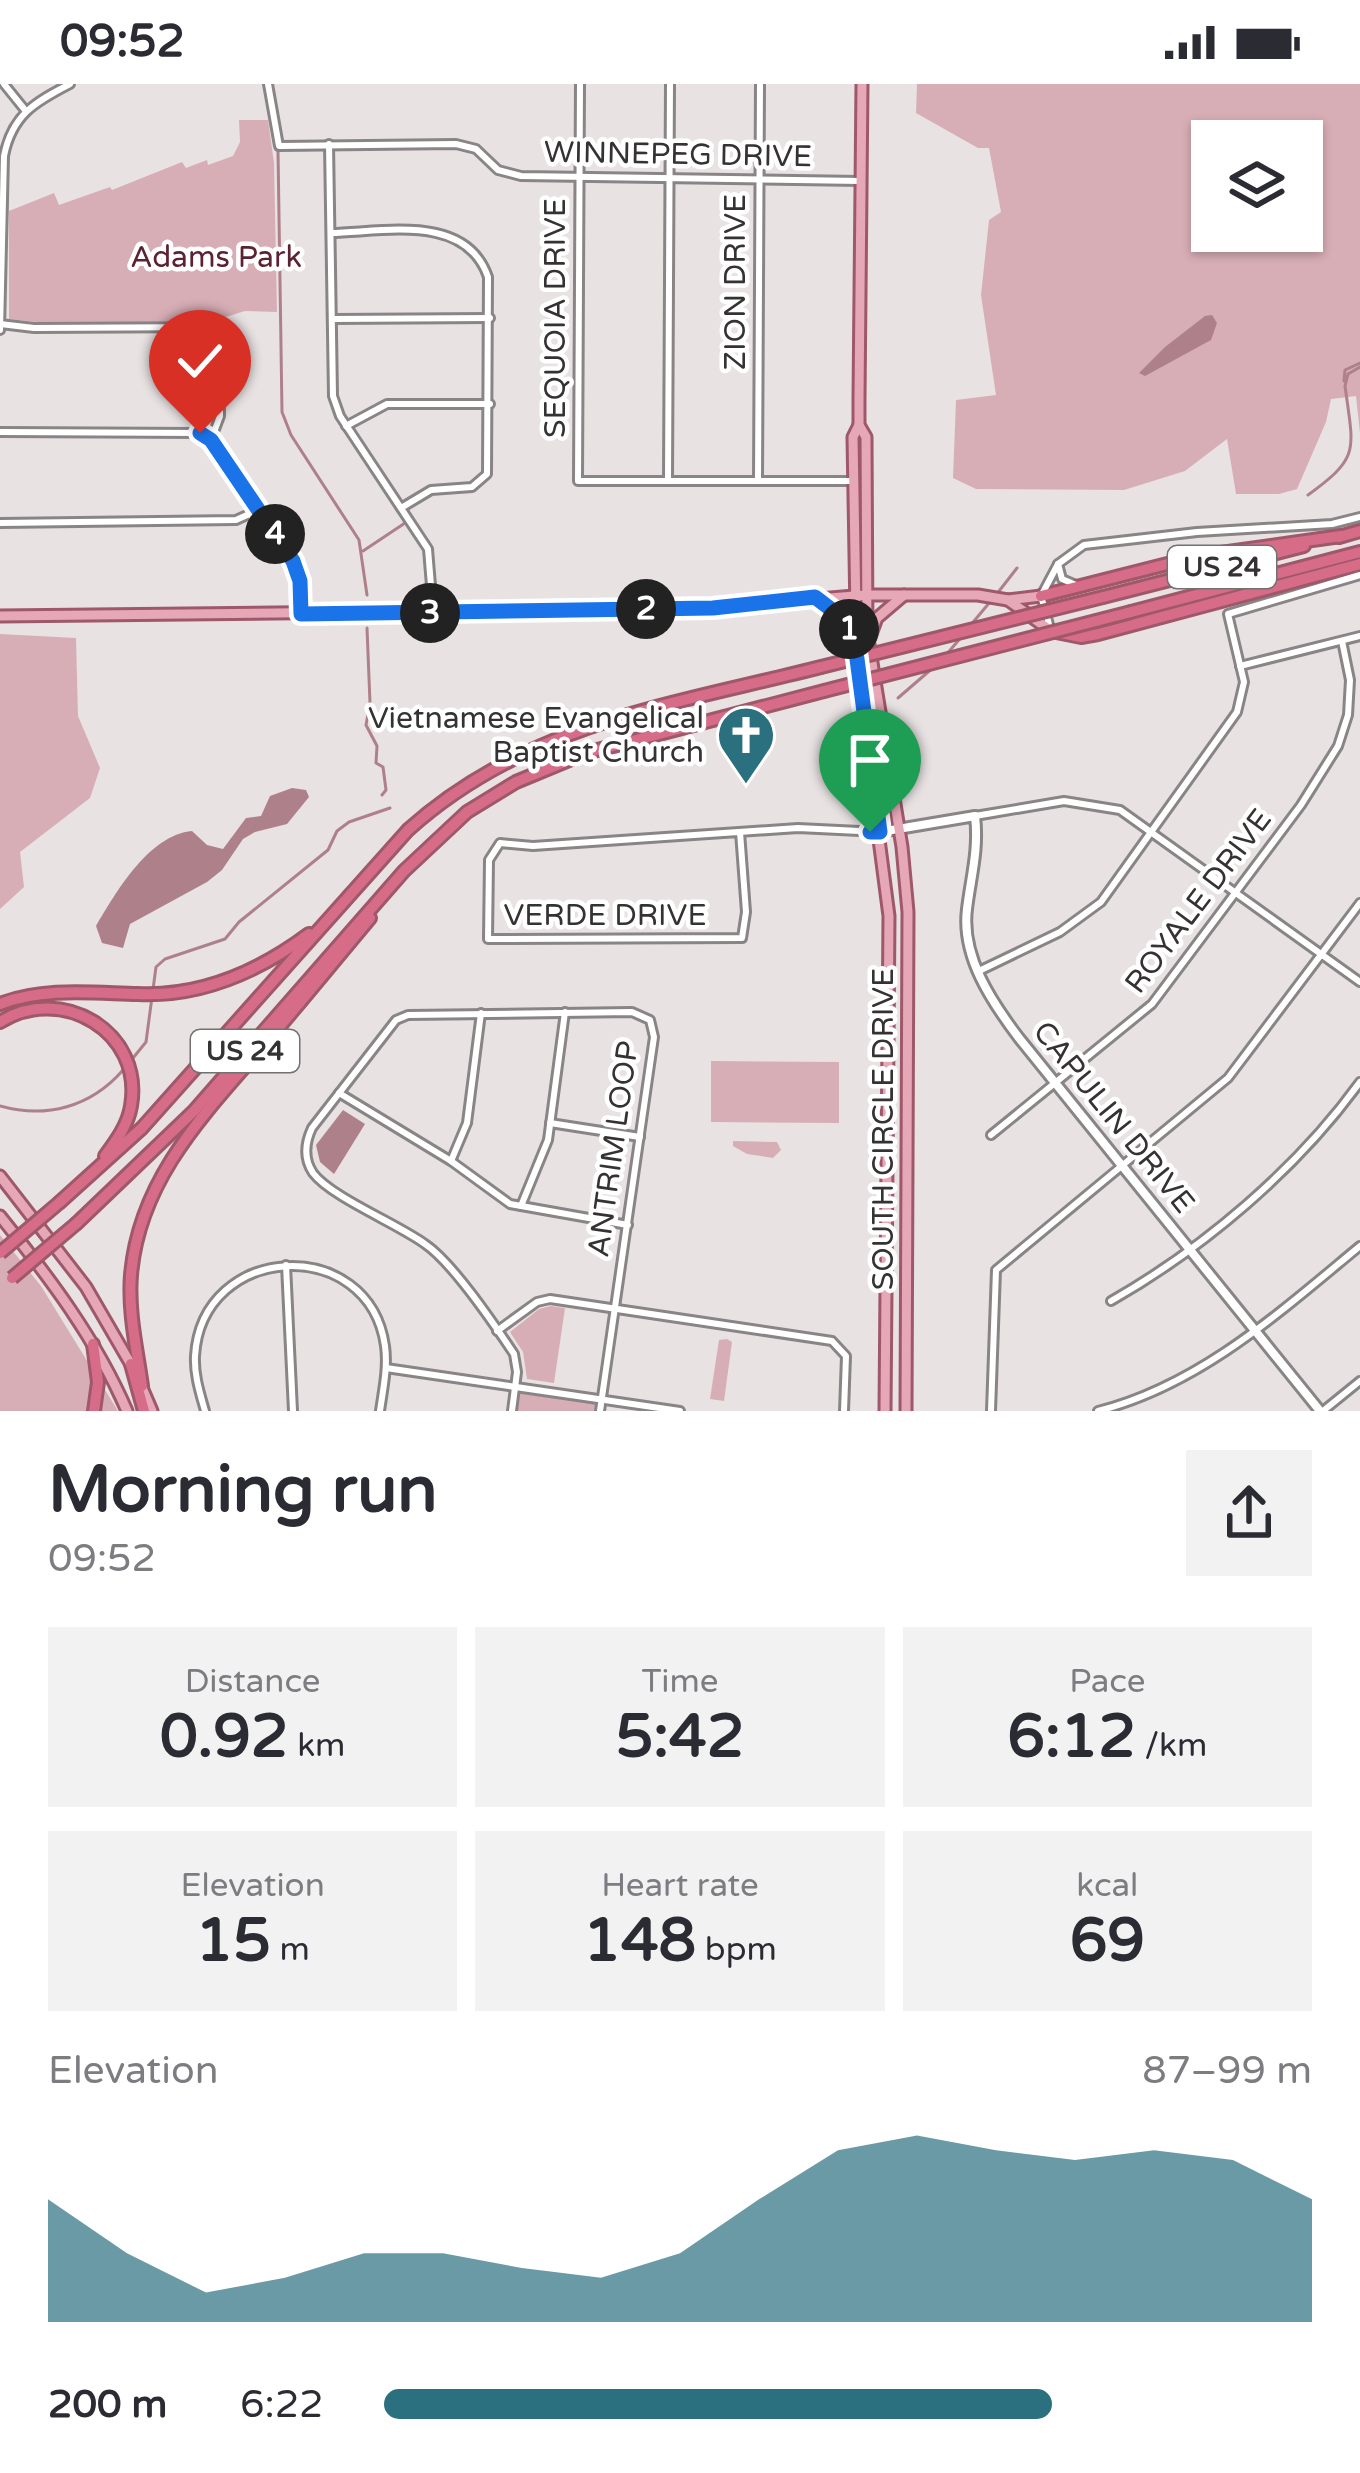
<!DOCTYPE html>
<meta charset="utf-8">
<style>
:root{--surface:#fff;--page:#f2f2f3;--text:#2b2b33;--muted:#7c7c81;--accent:#2b707f}
body{margin:0;font-family:"Varela Round",sans-serif;background:var(--page);color:var(--text);height:100vh;display:flex;flex-direction:column;font-size:45px;white-space:nowrap}
*{box-sizing:border-box;margin:0}
p{font-size:39px;color:var(--muted)}
.icon{flex:none;width:66px;height:66px;fill:none;stroke:currentColor;stroke-width:2;stroke-linecap:round;stroke-linejoin:round}
.map{position:relative;height:1327px;overflow:hidden}
.drawer{display:flex;flex-direction:column;background:var(--surface);flex:1}
.drawer>*{flex:none}
.buttons{position:absolute;left:1191px;top:36px;display:grid;gap:24px}
.buttons a{display:grid;place-items:center;width:132px;height:132px;border-radius:0px;background:var(--surface);box-shadow:0 3px 9px #0004;font-size:60px}
.pin{position:absolute;display:grid;place-items:center;width:102px;height:102px;color:#fff;margin:-123px -51px;border-radius:50% 50% 50% 0;rotate:-45deg;box-shadow:0 0 12px #0007}
.pin .icon{rotate:45deg}
.km{position:absolute;width:60px;height:60px;margin:-30px;border-radius:50%;background:#222;color:#fff;font-size:33px;line-height:60px;text-align:center}
.round{display:grid;place-items:center;flex:none;width:126px;height:126px;border-radius:0px;background:var(--page)}
.headline{display:flex;align-items:center;justify-content:space-between;height:204px;padding:0 48px}
h1{font-size:66px;font-weight:700;line-height:90px}
.metrics{display:grid;grid-template-columns:repeat(3,1fr);gap:18px;height:204px;padding:12px 48px}
.metrics div{display:grid;align-content:center;border-radius:0px;background:var(--page);text-align:center}
.metrics b{font-size:60px;font-weight:700}
.metrics small{font-size:33px;font-weight:400}
.metrics p{font-size:33px}
.chart{height:336px;padding:24px 48px}
.chart p{display:flex;justify-content:space-between}
.chart svg{width:100%;height:216px;margin-top:12px;fill:var(--accent);opacity:.7}
ul{padding:0 48px;list-style:none;font-size:39px}
li{display:grid;grid-template-columns:192px 144px 1fr;align-items:center;height:90px}
li i{height:30px;border-radius:15px;background:var(--accent)}
.status{display:flex;justify-content:space-between;align-items:center;height:84px;padding:0 60px;background:var(--surface);direction:ltr}
.status svg{height:33px;fill:currentColor}
.map>svg:first-child{display:block}
.green{fill:#d8aeb6;fill-rule:evenodd}
.water{fill:#ae818a}
.lines{fill:none;stroke-linecap:round;stroke-linejoin:round}
.stream{stroke:#ae818a;stroke-width:3}
.street-casing{stroke:#898485;stroke-width:12}
.secondary-casing{stroke:#898485;stroke-width:14}
.primary-casing{stroke:#9e586a;stroke-width:15}
.highway-casing{stroke:#9e586a;stroke-width:16}
.street{stroke:#fff;stroke-width:6}
.secondary{stroke:#fff;stroke-width:8}
.primary{stroke:#e6a7b7;stroke-width:9}
.highway{stroke:#d66c87;stroke-width:10}
.highway-bridge-casing{stroke:#9e586a;stroke-width:16;stroke-linecap:butt}
.highway-bridge{stroke:#d66c87;stroke-width:10}
.route-casing{stroke:#fff;stroke-width:24}
.route{stroke:#1a73e8;stroke-width:15}
.labels{text-anchor:middle;stroke-width:9;stroke-linejoin:round;paint-order:stroke}
.shield{fill:#fff;stroke:#727070;stroke-width:3}
.shield-label{font-size:27px;font-weight:bold;fill:#353233}
.street-label{font-size:30px;fill:#353233;stroke:#fff}
.park-label{font-size:30px;fill:#5c2233;stroke:#fff}
.poi-label{font-size:30px;fill:#353233;stroke:#fff;text-anchor:end}
</style>
<div class="status"><b>09:52</b><svg viewBox="0 0 49 12"><path d="M0 12V9h3v3zM5 12V6h3v6zM10 12V3h3v9zM15 12V0h3v12zM26 1h20v11H26zM47 4h2v5h-2z"/></svg></div>
<div class="map">
<svg width="1360" height="1327" viewBox="0 0 1360 1327">
<rect width="100%" height="100%" fill="#e8e2e3"/>
<g class="green">
<path d="M917,0H1360V349L1356,312L1331,315L1326,338L1297,405L1279,410H1236L1227,355L1185,387L1124,406L976,405L953,394L956,316L996,311L981,211L989,136L1001,128L989,64H978L916,29ZM1212,57H1302V147H1212Z"/>
<path d="M239,36H268L274,79L277,228L245,227L213,237L46,239L9,235V127L54,109L59,121L110,103L112,106L182,78L186,84L207,76L208,81L233,72L240,58Z"/>
<path d="M0,550L76,554L78,632L100,684L90,714L20,768L24,803L0,825Z"/>
<path d="M711,977L839,978V1039L711,1038Z"/>
<path d="M733,1057L777,1058L781,1066L773,1074L747,1070L733,1062Z"/>
<path d="M0,1151L41,1202L118,1327H0Z"/>
<path d="M551,1222L565,1224L554,1299L527,1295L523,1268L510,1248L539,1225Z"/>
<path d="M727,1255L732,1258L724,1317L710,1315L719,1256Z"/>
<path d="M520,1309L596,1320L595,1327H517Z"/>
</g>
<g class="water">
<path d="M1212,231L1217,239L1211,256L1145,292L1139,289L1165,263L1205,232Z"/>
<path d="M292,704L306,706L309,713L287,740L255,748L243,755L222,786L207,798L130,840L123,864L102,859L96,842C116,808 149,751 192,747L207,761L223,765L246,734L261,732L270,712Z"/>
<path d="M343,1026L365,1040L334,1090L320,1078L316,1061Z"/>
</g>
<g class="lines">
<g class="stream">
<path d="M278,67L282,328L291,351L359,456L367,511"/>
<path d="M1344,297L1345,286L1360,279"/>
<path d="M1308,411C1360,373 1354,368 1345,302L1348,290L1360,283"/>
<path d="M363,467L405,439"/>
<path d="M996,511L1017,484"/>
<path d="M969,543L990,518"/>
<path d="M367,544L370,619L366,641L377,662L376,679L383,683L386,706L382,711"/>
<path d="M946,571L963,551"/>
<path d="M898,614L935,582"/>
<path d="M129,979L146,958L156,883L165,875L225,855L239,838L328,766L337,747L349,738L390,724"/>
<path d="M0,1022C46,1035 91,1023 123,986"/>
</g>
<defs>
<g id="street">
<path d="M4,0L25,26"/>
<path d="M268,0L279,62L456,60L476,65L498,86L521,92L861,97"/>
<path d="M580,0L578,397H853"/>
<path d="M329,60L333,312L340,332L428,465L433,526"/>
<path d="M331,149C384,148 466,129 488,193L487,390L472,403L431,406L401,424"/>
<path d="M332,235L490,234"/>
<path d="M0,240L34,244L215,243L219,252L220,332L211,356"/>
<path d="M0,246L4,72C12,31 35,18 70,0"/>
<path d="M346,342L387,320H490"/>
<path d="M0,348L200,349L211,356L293,477L300,497L301,530"/>
<path d="M668,396L670,0"/>
<path d="M758,397L760,0"/>
<path d="M0,439L236,436L258,426"/>
<path d="M1058,480L1062,495L1076,501"/>
<path d="M1050,544L1041,512L1058,480L1084,461L1197,448L1332,440L1360,433"/>
<path d="M1240,582L1360,552"/>
<path d="M975,732L1064,717L1120,726L1360,898"/>
<path d="M740,748L746,828L742,854L488,855L489,776L500,759L533,762L798,744L880,748"/>
<path d="M979,887L1060,848L1101,818L1237,628L1244,598L1228,530L1360,491"/>
<path d="M339,1009L451,1077L510,1120L628,1141"/>
<path d="M550,1039L640,1053"/>
<path d="M991,1051L1152,920L1301,721L1338,662L1348,631L1350,596L1342,557"/>
<path d="M451,1077L467,1039L481,929"/>
<path d="M521,1122L548,1056L565,928"/>
<path d="M286,1181L293,1327"/>
<path d="M1111,1217C1204,1164 1297,1085 1360,998"/>
<path d="M497,1247L537,1218L550,1215L832,1257L846,1272L844,1327"/>
<path d="M386,1284L680,1327"/>
<path d="M205,1327C200,1309 194,1291 195,1272C202,1158 369,1150 385,1262C388,1283 383,1306 380,1327"/>
<path d="M512,1327L517,1288L514,1270C494,1240 453,1179 425,1160C398,1140 331,1113 313,1089C303,1074 305,1059 312,1044L396,936L408,931L632,928L650,936L654,953L600,1327"/>
<path d="M991,1327L996,1186L1228,994L1360,819"/>
<path d="M1098,1327C1200,1301 1280,1228 1360,1162"/>
<path d="M1323,1327L1360,1297"/>
</g>
<path id="secondary" d="M880,748L975,732C979,766 971,792 967,825C961,872 991,917 1019,954L1320,1327"/>
<g id="primary">
<path d="M862,0L859,315V341L866,353L867,548L902,763L908,828L906,1327"/>
<path d="M859,341L853,353L857,587L889,832L885,1327"/>
<path d="M817,515L841,533L851,549"/>
<path d="M1008,516L1051,547"/>
<path d="M0,532L713,524L866,511H978L1008,516L1041,512"/>
<path d="M870,553L877,534L904,511"/>
<path d="M0,1092L86,1203L133,1284"/>
<path d="M0,1132C49,1193 96,1255 127,1327"/>
<path d="M140,1299L152,1327"/>
</g>
<g id="highway">
<path d="M1339,453L1360,447"/>
<path d="M1041,512L1199,472L1341,452"/>
<path d="M1103,513L1304,462"/>
<path d="M1131,528L1360,468"/>
<path d="M1051,547L1081,553L1098,550L1360,480"/>
<path d="M0,920C43,903 93,909 138,910C202,913 258,888 309,850"/>
<path d="M0,938C61,900 144,947 131,1022C128,1041 116,1057 105,1072"/>
<path d="M60,1118L142,1044L408,746C527,639 672,621 821,583"/>
<path d="M77,1139L194,1027L404,787L467,728L516,698L586,669L824,607"/>
<path d="M93,1260L98,1298L94,1327"/>
<path d="M131,1280L144,1327"/>
<path d="M142,1302C137,1266 128,1228 131,1191C139,1096 203,1031 263,962C299,920 334,877 370,834"/>
</g>
</defs>
<use href="#street" class="street-casing"/>
<use href="#secondary" class="secondary-casing"/>
<use href="#primary" class="primary-casing"/>
<use href="#highway" class="highway-casing"/>
<use href="#street" class="street"/>
<use href="#secondary" class="secondary"/>
<use href="#primary" class="primary"/>
<use href="#highway" class="highway"/>
<defs>
<g id="highway-bridge">
<path d="M821,583L1103,513"/>
<path d="M824,607L1131,528"/>
<path d="M0,1169L60,1118"/>
<path d="M12,1194L77,1139"/>
</g>
</defs>
<use href="#highway-bridge" class="highway-bridge-casing"/>
<use href="#highway-bridge" class="highway-bridge"/>
</g>
<g class="lines">
<defs>
<path id="route" d="M200,349L211,356L293,477L300,497L301,530L713,524L815,513L841,533L855,560L880,748H870"/>
</defs>
<use href="#route" class="route-casing"/>
<use href="#route" class="route"/>
</g>
<defs>
<symbol id="church-pin" viewBox="-11 -11 22 30"><path d="M0 17L-7.5 6A9.5 9.5 0 1 1 7.5 6Z" fill="#2b707f" stroke="#fff"/><path d="M-1.2-6h2.4v3.5h3.3v2.4h-3.3V6h-2.4V-.1h-3.3v-2.4h3.3Z" fill="#fff"/></symbol>
</defs>
<g fill-rule="evenodd">
<use href="#church-pin" x="713" y="618" width="66" height="90"/>
</g>
<g class="labels">
<g class="shield">
<rect x="1168" y="462" width="108" height="42" rx="9"/>
<rect x="191" y="946" width="108" height="42" rx="9"/>
</g>
<g class="shield-label">
<text x="1222" y="492">US 24</text>
<text x="245" y="976">US 24</text>
</g>
<g class="street-label">
<text transform="translate(678 70) rotate(1)" y="10">WINNEPEG DRIVE</text>
<text transform="translate(735 198) rotate(-90)" y="10">ZION DRIVE</text>
<text transform="translate(555 234) rotate(-90)" y="10">SEQUOIA DRIVE</text>
<text transform="translate(1198 817) rotate(-53)" y="10">ROYALE DRIVE</text>
<text x="605" y="841">VERDE DRIVE</text>
<text transform="translate(1114 1033) rotate(51)" y="10">CAPULIN DRIVE</text>
<text transform="translate(883 1045) rotate(-90)" y="10">SOUTH CIRCLE DRIVE</text>
<text transform="translate(613 1065) rotate(-82)" y="10">ANTRIM LOOP</text>
</g>
<g class="park-label">
<text x="216" y="183">Adams Park</text>
</g>
<g class="poi-label">
<text x="704" y="644">Vietnamese Evangelical<tspan x="704" dy="34">Baptist Church</tspan></text>
</g>
</g>
</svg>
<div class="buttons">
<a><svg class="icon" aria-label="layers" viewBox="0 0 24 24"><path d="M12 4l9 5-9 5-9-5zM3 14l9 5 9-5"/></svg></a>
</div>
<div class="pin" style="left:870px;top:748px;background:#1e9e55"><svg class="icon" aria-label="arrive" viewBox="0 0 24 24"><path d="M6 21V4h12l-3 4 3 4H6"/></svg></div>
<div class="pin" style="left:200px;top:349px;background:#d93025"><svg class="icon" aria-label="check" viewBox="0 0 24 24"><path d="M5 12l5 5 9-10"/></svg></div>
<b class="km" style="left:849px;top:545px">1</b>
<b class="km" style="left:646px;top:525px">2</b>
<b class="km" style="left:430px;top:529px">3</b>
<b class="km" style="left:275px;top:450px">4</b>
</div>
<section class="drawer">
<div class="headline"><div><h1>Morning run</h1><p>09:52</p></div><a class="round"><svg class="icon" aria-label="share" viewBox="0 0 24 24"><path d="M12 15V3M7 8l5-5 5 5M5 13v7h14v-7"/></svg></a></div>
<div class="metrics">
<div><p>Distance</p><b>0.92<small> km</small></b></div>
<div><p>Time</p><b>5:42</b></div>
<div><p>Pace</p><b>6:12<small> /km</small></b></div>
</div>
<div class="metrics">
<div><p>Elevation</p><b>15<small> m</small></b></div>
<div><p>Heart rate</p><b>148<small> bpm</small></b></div>
<div><p>kcal</p><b>69</b></div>
</div>
<div class="chart"><p><span>Elevation</span>87–99 m</p>
<svg viewBox="0 0 160 44" preserveAspectRatio="none"><path d="M0 44V19L10 30L20 38L30 35L40 30L50 30L60 33L70 35L80 30L90 19L100 9L110 6L120 9L130 11L140 9L150 11L160 19V44z"/></svg>
</div>
<ul>
<li><b>200 m</b>6:22<i style="width:72%"></i></li>
</ul>
</section>
